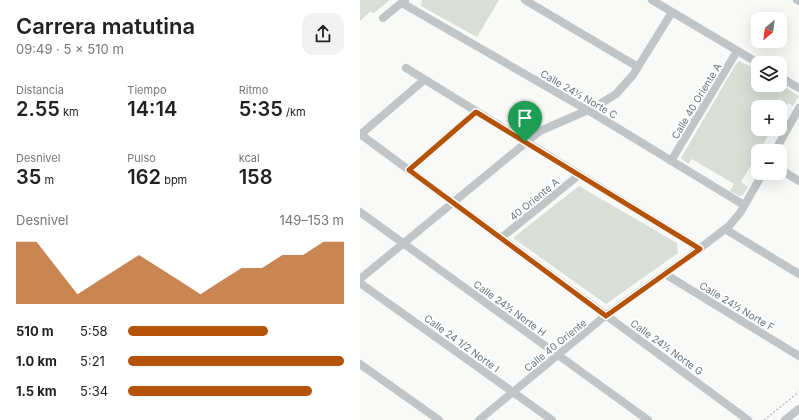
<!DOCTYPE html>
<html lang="es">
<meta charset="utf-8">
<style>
:root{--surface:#fff;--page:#f2f2f2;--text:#222;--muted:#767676;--accent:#b45309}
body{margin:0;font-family:Inter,sans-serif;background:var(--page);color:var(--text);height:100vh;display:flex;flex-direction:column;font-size:15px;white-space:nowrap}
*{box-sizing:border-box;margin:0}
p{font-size:13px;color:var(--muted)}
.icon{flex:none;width:22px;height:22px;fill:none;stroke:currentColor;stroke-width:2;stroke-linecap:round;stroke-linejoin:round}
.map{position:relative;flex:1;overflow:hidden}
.panel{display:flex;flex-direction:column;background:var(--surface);width:360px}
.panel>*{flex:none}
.needle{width:26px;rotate:209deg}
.fabs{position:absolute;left:391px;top:12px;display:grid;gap:8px}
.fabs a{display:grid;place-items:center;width:36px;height:36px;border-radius:8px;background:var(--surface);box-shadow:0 4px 16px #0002;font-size:20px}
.pin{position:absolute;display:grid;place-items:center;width:34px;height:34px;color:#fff;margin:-41px -17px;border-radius:50% 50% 50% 0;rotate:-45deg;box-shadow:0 0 4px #0007}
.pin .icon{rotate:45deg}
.round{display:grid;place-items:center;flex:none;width:42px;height:42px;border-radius:12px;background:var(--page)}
.headline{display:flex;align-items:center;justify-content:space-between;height:68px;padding:0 16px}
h1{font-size:22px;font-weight:600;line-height:30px}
.metrics{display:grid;grid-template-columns:repeat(3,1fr);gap:6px;height:68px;padding:4px 16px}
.metrics div{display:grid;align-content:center}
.metrics b{font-size:20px;font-weight:600}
.metrics small{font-size:11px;font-weight:400}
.metrics p{font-size:11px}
.chart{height:112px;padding:8px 16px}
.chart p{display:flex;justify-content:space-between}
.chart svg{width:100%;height:72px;margin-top:4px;fill:var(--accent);opacity:.7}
ul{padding:0 16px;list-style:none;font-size:13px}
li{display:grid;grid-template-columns:64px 48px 1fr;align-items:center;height:30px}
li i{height:10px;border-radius:5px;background:var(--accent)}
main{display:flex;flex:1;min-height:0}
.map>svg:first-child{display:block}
.green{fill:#d9ded7}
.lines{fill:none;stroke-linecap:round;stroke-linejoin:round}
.path{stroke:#bbbec0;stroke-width:1.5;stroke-dasharray:2 2;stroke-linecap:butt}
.minor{stroke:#c0c5c8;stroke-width:8}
.route-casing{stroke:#fff;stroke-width:8}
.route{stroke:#b45309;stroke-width:5}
.labels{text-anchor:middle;stroke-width:4;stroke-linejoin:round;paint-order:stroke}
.street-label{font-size:10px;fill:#667480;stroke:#fff}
</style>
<main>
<section class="panel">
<div class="headline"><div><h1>Carrera matutina</h1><p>09:49 · 5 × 510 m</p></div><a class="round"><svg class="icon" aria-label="share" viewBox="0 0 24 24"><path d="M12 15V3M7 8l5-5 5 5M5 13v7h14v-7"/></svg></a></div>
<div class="metrics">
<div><p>Distancia</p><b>2.55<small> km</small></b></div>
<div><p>Tiempo</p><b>14:14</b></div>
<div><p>Ritmo</p><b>5:35<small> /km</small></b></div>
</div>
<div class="metrics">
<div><p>Desnivel</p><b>35<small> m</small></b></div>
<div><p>Pulso</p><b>162<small> bpm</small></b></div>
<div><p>kcal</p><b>158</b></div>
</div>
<div class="chart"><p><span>Desnivel</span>149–153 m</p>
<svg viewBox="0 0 160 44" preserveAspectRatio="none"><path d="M0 44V6L10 6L20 22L30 38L40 30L50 22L60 14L70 22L80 30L90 38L100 30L110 22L120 22L130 14L140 14L150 6L160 6V44z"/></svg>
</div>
<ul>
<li><b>510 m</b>5:58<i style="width:65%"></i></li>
<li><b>1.0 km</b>5:21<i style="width:100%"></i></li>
<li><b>1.5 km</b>5:34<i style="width:85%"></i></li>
</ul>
</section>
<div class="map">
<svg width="439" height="420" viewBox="0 0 439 420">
<rect width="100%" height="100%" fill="#f9f9f7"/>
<g class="green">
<path d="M0,0H30L14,13L10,12L0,21Z"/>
<path d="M62,0H139L117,37L61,6Z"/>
<path d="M379,61L398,70V85H420V84L439,96L433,106L428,103L420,116V107H398V129H412L381,182L388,187L383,195L380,196L370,191L374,184L332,159L328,164L321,158L376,64Z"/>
<path d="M219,186L317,243L318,253L246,304L153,238Z"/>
</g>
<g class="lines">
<path class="path" d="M404,420L439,392"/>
<g class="minor">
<path d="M165,0L278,67"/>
<path d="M292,0L398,63"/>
<path d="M437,0L439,1"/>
<path d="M42,3L241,118L384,205"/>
<path d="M23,18L45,0"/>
<path d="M46,68L340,249"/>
<path d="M420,77L439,88"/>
<path d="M0,134L388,420"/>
<path d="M0,135L64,80"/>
<path d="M415,151L439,108"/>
<path d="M311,161L377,51"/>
<path d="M420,169L439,181"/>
<path d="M49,170L116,112"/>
<path d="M0,212L288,420"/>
<path d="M365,229L439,274"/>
<path d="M141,238L219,175"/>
<path d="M305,274L439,356"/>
<path d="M0,279L180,131L235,107L256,94L273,75L312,12"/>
<path d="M0,283L192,420"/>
<path d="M0,364L79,420"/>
<path d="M119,420L245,316L330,256L369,226L380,213L403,173"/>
<path d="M425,420L439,409"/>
</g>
</g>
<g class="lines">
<defs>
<path id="route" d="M116,112L340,249L246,316L49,170Z"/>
</defs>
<use href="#route" class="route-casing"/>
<use href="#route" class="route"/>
</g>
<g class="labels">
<g class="street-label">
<text transform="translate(219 94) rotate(30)" y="4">Calle 24½ Norte C</text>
<text transform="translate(336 101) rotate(-59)" y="4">Calle 40 Oriente A</text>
<text transform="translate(174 199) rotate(-39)" y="4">40 Oriente A</text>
<text transform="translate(377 306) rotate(31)" y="4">Calle 24½ Norte F</text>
<text transform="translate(150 308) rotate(36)" y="4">Calle 24½ Norte H</text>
<text transform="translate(102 343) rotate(36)" y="4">Calle 24 1/2 Norte I</text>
<text transform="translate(195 345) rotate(-39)" y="4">Calle 40 Oriente</text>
<text transform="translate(307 347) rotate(36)" y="4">Calle 24½ Norte G</text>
</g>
</g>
</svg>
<div class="fabs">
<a><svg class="needle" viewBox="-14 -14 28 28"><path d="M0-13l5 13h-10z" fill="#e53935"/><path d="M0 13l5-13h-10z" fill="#767676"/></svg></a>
<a><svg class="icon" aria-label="layers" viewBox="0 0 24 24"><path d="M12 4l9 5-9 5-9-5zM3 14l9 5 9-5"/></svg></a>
<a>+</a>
<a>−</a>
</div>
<div class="pin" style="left:165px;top:142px;background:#1e9e55"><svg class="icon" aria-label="arrive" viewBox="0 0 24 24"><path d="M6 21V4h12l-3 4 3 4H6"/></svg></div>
</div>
</main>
